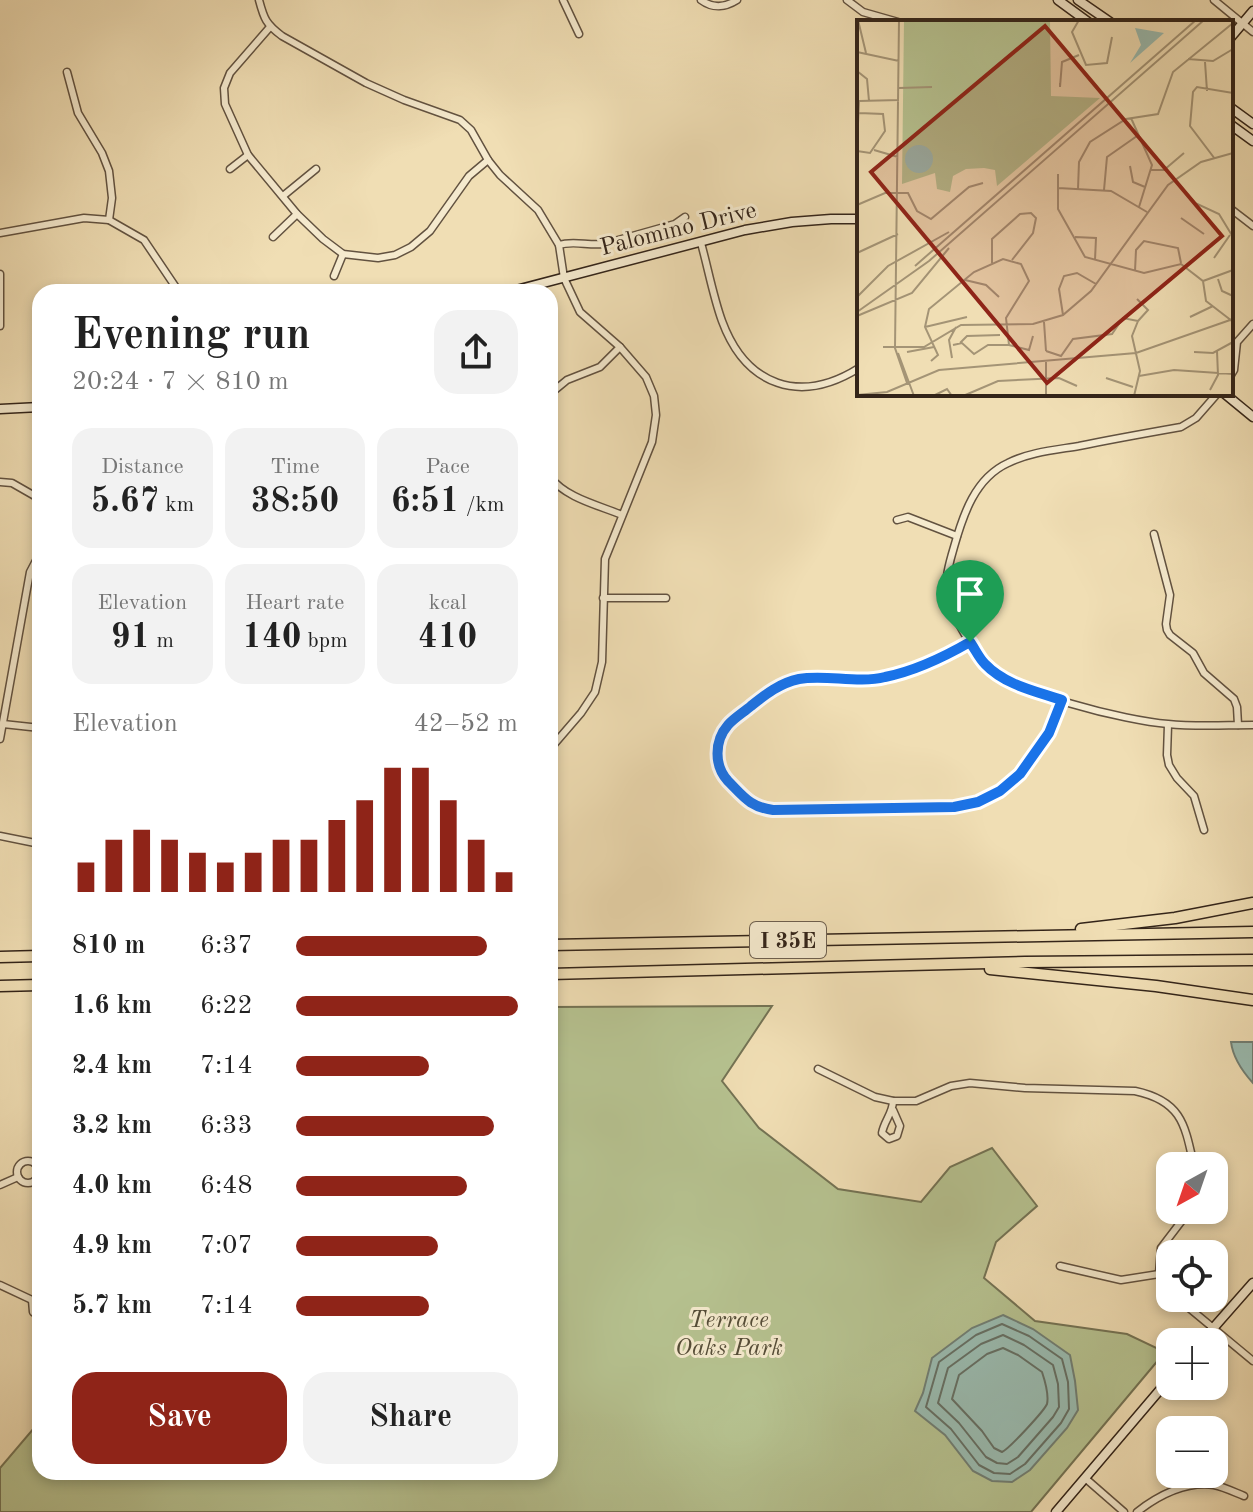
<!DOCTYPE html>
<meta charset="utf-8">
<style>
:root{--surface:#fff;--page:#f2f2f2;--text:#222;--muted:#767676;--accent:#8f2418}
body{margin:0;font-family:"Old Standard TT",serif;background:var(--page);color:var(--text);height:100vh;display:flex;flex-direction:column;font-size:30px;white-space:nowrap}
*{box-sizing:border-box;margin:0}
p{font-size:26px;color:var(--muted)}
.icon{flex:none;width:44px;height:44px;fill:none;stroke:currentColor;stroke-width:2;stroke-linecap:round;stroke-linejoin:round}
.map{position:relative;flex:1;overflow:hidden}
.drawer{position:absolute;left:32px;top:284px;width:526px;height:1196px;display:flex;flex-direction:column;background:var(--surface);border-radius:24px;box-shadow:0 4px 12px #0003}
.drawer>*{flex:none}
.needle{width:52px;rotate:220deg}
.fabs{position:absolute;left:1156px;top:1152px;display:grid;gap:16px}
.fabs a{display:grid;place-items:center;width:72px;height:72px;border-radius:16px;background:var(--surface);box-shadow:0 4px 12px #0003;font-size:40px}
.pin{position:absolute;display:grid;place-items:center;width:68px;height:68px;color:#fff;margin:-82px -34px;border-radius:50% 50% 50% 0;rotate:-45deg;box-shadow:0 0 8px #0007}
.pin .icon{rotate:45deg}
.round{display:grid;place-items:center;flex:none;width:84px;height:84px;border-radius:24px;background:var(--page)}
.head{display:flex;align-items:center;justify-content:space-between;height:136px;padding:0 40px}
h1{font-size:44px;font-weight:700;line-height:60px}
.metrics{display:grid;grid-template-columns:repeat(3,1fr);gap:12px;height:136px;padding:8px 40px}
.metrics div{display:grid;align-content:center;border-radius:20px;background:var(--page);text-align:center}
.metrics b{font-size:34px;font-weight:700}
.metrics small{font-size:22px;font-weight:400}
.metrics p{font-size:22px}
.chart{height:224px;padding:16px 40px}
.chart p{display:flex;justify-content:space-between}
.chart svg{width:100%;height:144px;margin-top:8px;stroke:var(--accent);stroke-width:6}
.cta{display:flex;gap:16px;margin-top:auto;padding:16px 40px}
.cta a{flex:1;height:92px;border-radius:24px;background:var(--accent);color:#fff;font-size:32px;font-weight:700;line-height:92px;text-align:center}
.cta a+a{background:var(--page);color:var(--text)}
ul{padding:0 40px;list-style:none;font-size:26px}
li{display:grid;grid-template-columns:128px 96px 1fr;align-items:center;height:60px}
li i{height:20px;border-radius:10px;background:var(--accent)}
.map>svg:first-child{display:block}
.green{fill:#b6c290;stroke:#747354;stroke-width:2}
.water{fill:#9abcb1;stroke:#717f74;stroke-width:2}
.lines{fill:none;stroke-linecap:round;stroke-linejoin:round}
.shore{stroke:#667065;stroke-width:2}
.street-casing{stroke:#625240;stroke-width:9}
.secondary-casing{stroke:#332419;stroke-width:11}
.highway-casing{stroke:#332419;stroke-width:13}
.street{stroke:#f5eace;stroke-width:6}
.secondary{stroke:#f5eace;stroke-width:8}
.highway{stroke:#f0deb4;stroke-width:10}
.route-casing{stroke:#fff;stroke-width:16}
.route{stroke:#1a73e8;stroke-width:10}
.labels{text-anchor:middle;stroke-width:6;stroke-linejoin:round;paint-order:stroke}
.shield{fill:#f5eace;stroke:#6d5f4f;stroke-width:2}
.shield-label{font-size:22px;font-weight:bold;fill:#332419}
.street-label{font-size:24px;fill:#332419;stroke:#f5eace}
.park-label{font-size:24px;font-style:italic;fill:#544c37;stroke:#f5eace}
.inset-road{fill:none;stroke:#a49476;stroke-width:2}
.view{fill:#8f2418;fill-opacity:0.15;stroke:#8f2418;stroke-width:4}
.inset-edge{fill:none;stroke:#332419;stroke-width:4}
</style>
<div class="map">
<svg width="1253" height="1512" viewBox="0 0 1253 1512">
<rect width="100%" height="100%" fill="#f0deb4"/>
<filter id="stains"><feTurbulence type="fractalNoise" baseFrequency=".0025" numOctaves="4"/><feColorMatrix values="0 0 0 0 .2 0 0 0 0 .09 0 0 0 0 .02 0 0 0 .5 -.17"/></filter>
<radialGradient id="worn" r=".72"><stop offset=".6" stop-color="#630" stop-opacity="0"/><stop offset="1" stop-color="#630" stop-opacity=".3"/></radialGradient>
<path class="green" d="M772,1006L722,1081L759,1128L838,1189L921,1202L950,1167L992,1148L1037,1206L996,1242L984,1278L1035,1321L1127,1334L1165,1352L1031,1512H0V1468L40,1421V1472H550V1007Z"/>
<g class="water">
<path d="M1231,1042H1253V1083C1242,1071 1233,1058 1231,1042Z"/>
<path d="M1003,1315L1033,1329L1070,1355L1075,1381L1078,1410L1067,1428L1030,1470L1012,1482L992,1481L973,1471L945,1435L915,1411L923,1393L932,1358L972,1328Z"/>
</g>
<g class="lines">
<g class="shore">
<path d="M1002,1324L1029,1336L1062,1359L1068,1382L1069,1409L1061,1423L1025,1464L1010,1474L994,1473L979,1465L951,1429L926,1407L939,1362L976,1335Z"/>
<path d="M1003,1335L1024,1345L1053,1365L1058,1384L1059,1407L1053,1417L1018,1457L1007,1464L997,1463L986,1457L959,1423L938,1403L948,1368L981,1344Z"/>
<path d="M1003,1348L1018,1355L1042,1372C1045,1381 1049,1395 1047,1404C1044,1411 1009,1449 1002,1452L994,1448L982,1431L952,1399L959,1375L987,1354Z"/>
</g>
<defs>
<g id="street">
<path d="M259,0C264,19 266,24 282,36L366,83L404,100L460,120L471,130L488,160L500,175L538,210L559,245L564,278L580,312L620,347L646,377L654,396L656,415L652,442L605,559L602,662L595,692L581,713L550,749"/>
<path d="M563,0L579,34"/>
<path d="M701,0C713,9 726,7 737,0"/>
<path d="M847,0L863,12L898,22"/>
<path d="M1214,0L1253,32"/>
<path d="M270,27L230,73L224,88L225,104L248,155L297,214L323,239L343,254L378,258L395,255L411,247L430,231L469,176L488,160"/>
<path d="M67,72L78,113L102,153L109,171L112,198L109,220"/>
<path d="M230,169L248,155"/>
<path d="M283,196L316,169"/>
<path d="M1231,209L1253,226"/>
<path d="M0,233L84,218L109,220L144,240L179,292"/>
<path d="M273,237L297,214"/>
<path d="M701,243C708,268 713,296 722,321C746,386 800,405 859,368"/>
<path d="M559,245C573,240 588,246 604,244L675,224L685,217"/>
<path d="M0,274V326"/>
<path d="M334,276L343,254"/>
<path d="M1231,375L1234,370L1237,342L1253,324"/>
<path d="M550,394L567,380L600,367L620,347"/>
<path d="M1217,394L1196,418L1181,427C1147,433 1113,439 1079,446C1055,450 1030,452 1008,463C975,478 963,515 954,547C942,587 943,597 964,633C970,643 977,655 984,663C1011,693 1127,721 1168,724C1196,727 1225,725 1253,725"/>
<path d="M550,477C566,498 598,505 622,515"/>
<path d="M0,482L12,483L40,499"/>
<path d="M897,520L908,517L957,536"/>
<path d="M1154,534L1170,595L1166,624L1167,630L1170,635L1193,653L1204,673L1234,699L1237,707L1238,725"/>
<path d="M603,598H666"/>
<path d="M970,642C944,657 915,671 885,678C857,684 827,674 799,679C780,683 766,694 751,706C744,712 734,718 728,725C714,741 714,766 728,781C744,797 750,807 773,810L954,807L978,802L1000,791L1020,774L1049,733L1062,700"/>
<path d="M3,724L40,728"/>
<path d="M1168,725L1167,755L1169,765L1177,778L1194,796L1204,830"/>
<path d="M0,739L30,572L40,553"/>
<path d="M0,836L40,844"/>
<path d="M818,1069L875,1097L893,1101H916L951,1086L970,1083L1025,1088L1135,1091C1182,1101 1185,1125 1194,1166"/>
<path d="M893,1110L900,1126L897,1136L889,1139L882,1133C884,1121 893,1113 893,1101"/>
<circle cx="28" cy="1172" r="11"/>
<path d="M0,1185L18,1177"/>
<path d="M1060,1266L1121,1280L1159,1274"/>
<path d="M0,1285L32,1300L40,1299"/>
<path d="M1170,1292L1159,1274L1161,1248L1190,1210"/>
<path d="M1177,1298L1253,1361"/>
<path d="M32,1300L33,1312L40,1317"/>
<path d="M1085,1478L1124,1512"/>
<path d="M1137,1512C1159,1495 1185,1481 1214,1485C1224,1487 1234,1492 1244,1496"/>
</g>
<g id="secondary">
<path d="M1058,0L1088,22"/>
<path d="M1078,0L1110,22"/>
<path d="M1231,37L1253,11"/>
<path d="M1231,108L1253,124"/>
<path d="M1231,125L1253,141"/>
<path d="M509,292L745,230L792,222L831,219H859"/>
<path d="M1225,394L1253,417"/>
<path d="M0,409L40,407"/>
<path d="M1201,1342L1253,1283"/>
<path d="M1056,1512L1170,1378"/>
</g>
<g id="highway">
<path d="M1081,929L1175,918L1253,903"/>
<path d="M550,945L1253,932"/>
<path d="M0,957L40,956"/>
<path d="M990,969L1156,986L1253,1000"/>
<path d="M550,974L1025,962L1253,960"/>
<path d="M0,986L40,985"/>
</g>
</defs>
<use href="#street" class="street-casing"/>
<use href="#secondary" class="secondary-casing"/>
<use href="#highway" class="highway-casing"/>
<use href="#street" class="street"/>
<use href="#secondary" class="secondary"/>
<use href="#highway" class="highway"/>
</g>
<g class="lines">
<defs>
<path id="route" d="M970,642C975,649 979,658 985,664C1005,685 1035,691 1062,700L1049,733L1020,774L1000,791L978,802L954,807L773,810C750,807 744,797 728,781C714,766 714,741 728,725C734,718 744,712 751,706C766,694 780,683 799,679C826,674 857,684 885,677C915,671 944,657 970,642Z"/>
</defs>
<use href="#route" class="route-casing"/>
<use href="#route" class="route"/>
</g>
<g class="labels">
<rect class="shield" x="750" y="922" width="76" height="36" rx="6"/>
<g class="shield-label">
<text x="788" y="948">I 35E</text>
</g>
<g class="street-label">
<text transform="translate(678 228) rotate(-14)" y="8">Palomino Drive</text>
</g>
<g class="park-label">
<text x="729" y="1327">Terrace<tspan x="729" dy="28">Oaks Park</tspan></text>
</g>
</g>
<g transform="translate(857 20)">
<rect width="376" height="376" fill="#f0deb4"/>
<path d="M47,0H193L194,76L243,78L140,166L138,150L127,148L109,149L96,156L93,172L80,169L78,153L45,164Z" fill="#b6c290"/>
<path d="M278,8L307,13L273,43L284,25ZM48 139a14 14 0 1 1 28 0a14 14 0 1 1-28 0Z" fill="#9abcb1"/>
<path class="inset-road" d="M1,0L9,33M42,0L38,328L50,363M222,0L215,12L229,45L250,43L255,17M0,32L42,41M331,39L356,41L376,29M348,42L350,71M0,51L10,59L12,81M203,63V67L205,42L222,35M42,68L75,67M2,81L42,80M274,98L295,145L282,187M0,126L2,81M17,130L41,137M0,131L13,133L28,111L26,94L2,93M358,139L333,106L336,72L340,67L376,73M273,146L276,162L288,167M294,150H307L327,133M201,154V189L228,237L287,253L324,244L346,261L376,250M317,159L338,183L362,194L376,217M201,168L254,171L290,192M221,169L222,142L233,122L269,99L301,94L316,52L376,3M247,170L250,137L280,116M0,185L28,173H51L60,191L74,199L112,167L126,163M324,198L347,214M218,217L239,218L238,240M0,233L41,214M357,238L373,215M135,243V219L163,194L174,193L179,198L176,213L155,240M58,246L339,0M278,251L279,230L287,221L321,228L324,243M361,259L365,271L376,276M108,260L129,265L142,277M346,261L349,281L375,301M0,277L31,246L92,212M280,279L291,290L281,301M0,292L72,241L347,0M206,295L202,269L207,256L220,253L239,264M0,296L55,273L92,228M333,297L356,286M187,302L189,331M68,307L110,297M103,323L110,316L143,315M96,325L105,323L117,334L131,325H152M152,325L172,330L176,316M26,327H67L104,305L176,304L206,295L234,271L311,165L344,142L376,133M189,331L204,336L216,319L255,314L266,298L281,301M50,332L77,327M337,332L356,333L376,322M41,333L57,376M95,338L92,320L99,307M74,341L81,335L68,307L72,289L117,252L146,239L164,244L172,261L149,298L152,325M282,356L317,350L376,354M249,358L276,367M353,370L361,355L360,331M0,375L30,372L82,350L279,333L376,299M76,376L90,369L95,376M106,376L141,361L202,358L220,366M189,376V340M277,376L283,351L275,316L281,301"/>
<path class="view" d="M188,6L365,216L190,363L14,152Z"/>
<rect width="376" height="376" class="inset-edge"/>
</g>
<rect width="100%" height="100%" filter="url(#stains)"/>
<rect width="100%" height="100%" fill="url(#worn)"/>
</svg>
<div class="fabs">
<a><svg class="needle" viewBox="-14 -14 28 28"><path d="M0-13l5 13h-10z" fill="#e53935"/><path d="M0 13l5-13h-10z" fill="#767676"/></svg></a>
<a><svg class="icon" aria-label="locate" viewBox="0 0 24 24"><circle cx="12" cy="12" r="6"/><path d="M12 2v4M12 18v4M2 12h4M18 12h4"/></svg></a>
<a>+</a>
<a>−</a>
</div>
<div class="pin" style="left:970px;top:642px;background:#1e9e55"><svg class="icon" aria-label="arrive" viewBox="0 0 24 24"><path d="M6 21V4h12l-3 4 3 4H6"/></svg></div>
<section class="drawer">
<div class="head"><div><h1>Evening run</h1><p>20:24 · 7 × 810 m</p></div><a class="round"><svg class="icon" aria-label="share" viewBox="0 0 24 24"><path d="M12 15V3M7 8l5-5 5 5M5 13v7h14v-7"/></svg></a></div>
<div class="metrics">
<div><p>Distance</p><b>5.67<small> km</small></b></div>
<div><p>Time</p><b>38:50</b></div>
<div><p>Pace</p><b>6:51<small> /km</small></b></div>
</div>
<div class="metrics">
<div><p>Elevation</p><b>91<small> m</small></b></div>
<div><p>Heart rate</p><b>140<small> bpm</small></b></div>
<div><p>kcal</p><b>410</b></div>
</div>
<div class="chart"><p><span>Elevation</span>42–52 m</p>
<svg viewBox="0 0 160 44" preserveAspectRatio="none"><path d="M5 44V35M15 44V28M25 44V25M35 44V28M45 44V32M55 44V35M65 44V32M75 44V28M85 44V28M95 44V22M105 44V16M115 44V6M125 44V6M135 44V16M145 44V28M155 44V38"/></svg>
</div>
<ul>
<li><b>810 m</b>6:37<i style="width:86%"></i></li>
<li><b>1.6 km</b>6:22<i style="width:100%"></i></li>
<li><b>2.4 km</b>7:14<i style="width:60%"></i></li>
<li><b>3.2 km</b>6:33<i style="width:89%"></i></li>
<li><b>4.0 km</b>6:48<i style="width:77%"></i></li>
<li><b>4.9 km</b>7:07<i style="width:64%"></i></li>
<li><b>5.7 km</b>7:14<i style="width:60%"></i></li>
</ul>
<div class="cta"><a>Save</a><a>Share</a></div>
</section>
</div>
